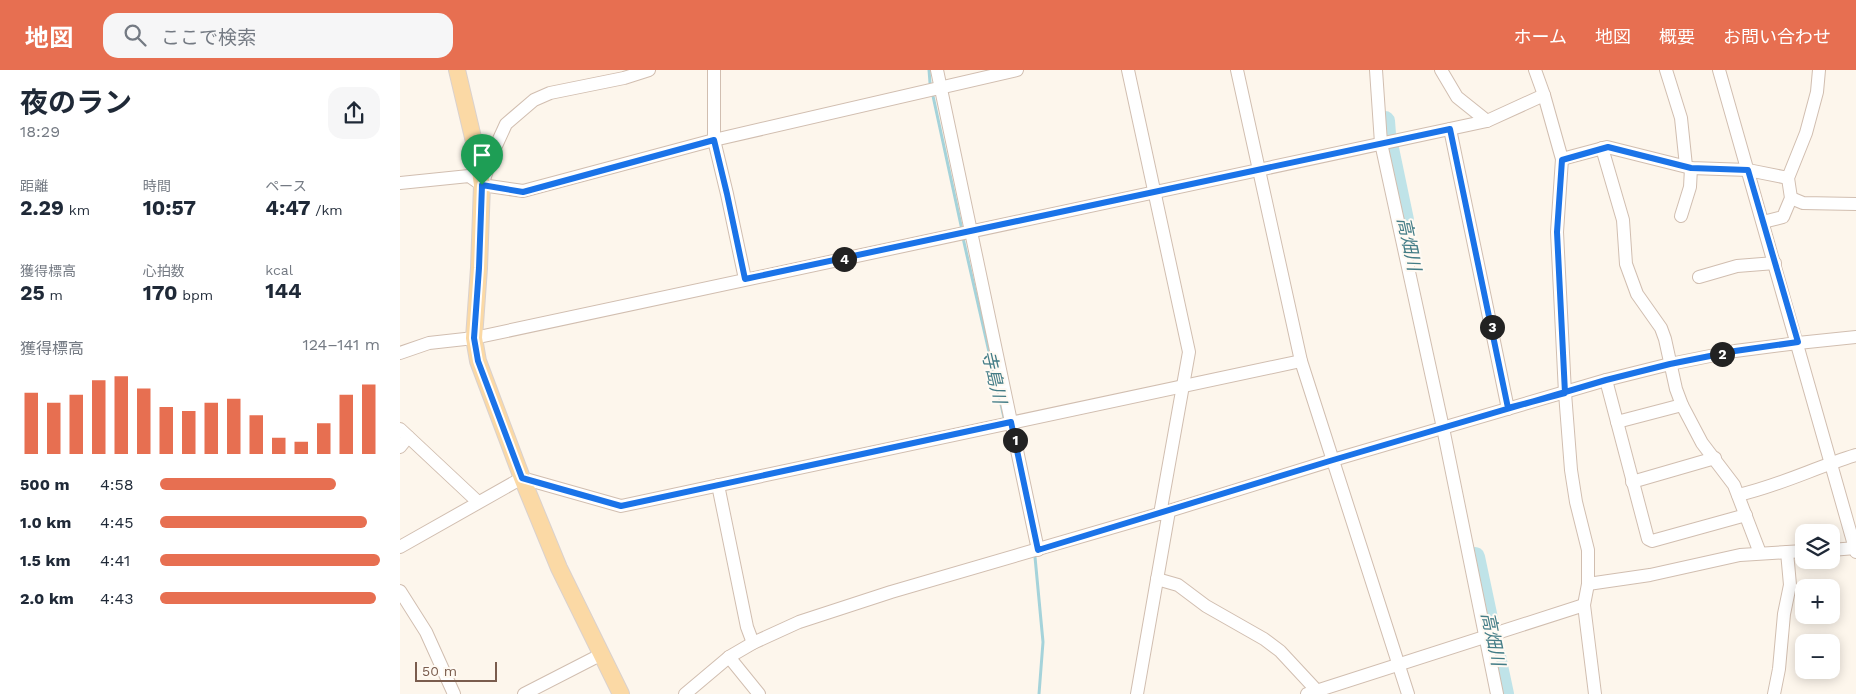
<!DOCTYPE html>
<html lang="ja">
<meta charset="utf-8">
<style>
:root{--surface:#fff;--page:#f6f6f7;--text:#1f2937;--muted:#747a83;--accent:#e76f51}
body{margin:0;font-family:"Work Sans","Noto Sans JP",sans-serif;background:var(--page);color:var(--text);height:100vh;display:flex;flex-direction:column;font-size:19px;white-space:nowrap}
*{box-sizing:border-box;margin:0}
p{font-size:16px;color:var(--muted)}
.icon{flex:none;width:28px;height:28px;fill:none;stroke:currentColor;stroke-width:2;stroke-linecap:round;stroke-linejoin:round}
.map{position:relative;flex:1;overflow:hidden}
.details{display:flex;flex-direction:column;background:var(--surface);width:400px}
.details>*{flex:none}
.buttons{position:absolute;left:1395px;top:454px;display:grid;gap:10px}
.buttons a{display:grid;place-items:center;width:45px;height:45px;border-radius:10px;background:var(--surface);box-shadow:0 2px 12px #0003;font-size:25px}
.scale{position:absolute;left:15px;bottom:12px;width:82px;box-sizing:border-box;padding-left:5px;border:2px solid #7a5c4d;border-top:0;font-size:14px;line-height:18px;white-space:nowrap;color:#7a5c4d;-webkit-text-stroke:4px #fffaf3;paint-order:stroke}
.pin{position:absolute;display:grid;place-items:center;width:42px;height:42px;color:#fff;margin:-51px -21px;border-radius:50% 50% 50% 0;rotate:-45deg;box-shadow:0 0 5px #0007}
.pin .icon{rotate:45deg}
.km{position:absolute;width:25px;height:25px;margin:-12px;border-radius:50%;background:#222;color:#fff;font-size:14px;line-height:25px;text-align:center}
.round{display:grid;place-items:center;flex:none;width:52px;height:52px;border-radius:15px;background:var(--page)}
.summary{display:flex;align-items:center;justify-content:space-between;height:85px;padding:0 20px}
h1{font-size:28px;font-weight:700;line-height:38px}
.stats{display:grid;grid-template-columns:repeat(3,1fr);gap:8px;height:85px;padding:5px 20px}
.stats div{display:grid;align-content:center}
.stats b{font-size:21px;font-weight:700}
.stats small{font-size:14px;font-weight:400}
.stats p{font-size:14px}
.chart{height:140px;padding:10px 20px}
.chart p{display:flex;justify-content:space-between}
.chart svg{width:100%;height:90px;margin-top:5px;stroke:var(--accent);stroke-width:6}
ul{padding:0 20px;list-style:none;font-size:16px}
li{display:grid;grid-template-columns:80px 60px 1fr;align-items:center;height:38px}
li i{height:12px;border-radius:6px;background:var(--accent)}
header{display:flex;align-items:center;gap:30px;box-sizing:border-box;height:70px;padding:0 25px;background:var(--accent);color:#fff}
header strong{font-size:24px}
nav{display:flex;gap:28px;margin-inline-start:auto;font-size:18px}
.search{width:350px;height:45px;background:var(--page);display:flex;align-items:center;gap:12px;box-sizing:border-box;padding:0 18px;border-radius:15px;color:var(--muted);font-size:19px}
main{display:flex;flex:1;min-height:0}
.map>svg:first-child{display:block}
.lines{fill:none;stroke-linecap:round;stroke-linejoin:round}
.stream{stroke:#a5d3da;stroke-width:3}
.river{stroke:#bfe3e8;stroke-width:20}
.minor-casing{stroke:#d1beb0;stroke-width:14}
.major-casing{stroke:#dad1cd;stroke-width:18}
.minor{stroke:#fff;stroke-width:12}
.major{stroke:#fbd9a5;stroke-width:16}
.route-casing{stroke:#fff;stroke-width:10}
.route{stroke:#1a73e8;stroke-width:6}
.labels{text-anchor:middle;stroke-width:4;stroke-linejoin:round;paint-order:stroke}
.water-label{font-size:18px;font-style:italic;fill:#437c86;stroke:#fffaf3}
</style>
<header>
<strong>地図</strong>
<div class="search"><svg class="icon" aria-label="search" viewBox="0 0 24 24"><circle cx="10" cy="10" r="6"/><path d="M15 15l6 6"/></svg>ここで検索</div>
<nav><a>ホーム</a><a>地図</a><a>概要</a><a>お問い合わせ</a></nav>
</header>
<main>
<section class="details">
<div class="summary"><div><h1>夜のラン</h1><p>18:29</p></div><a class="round"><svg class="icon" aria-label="share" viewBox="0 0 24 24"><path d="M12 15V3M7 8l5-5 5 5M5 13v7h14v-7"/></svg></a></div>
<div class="stats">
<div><p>距離</p><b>2.29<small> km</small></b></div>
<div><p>時間</p><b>10:57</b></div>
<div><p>ペース</p><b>4:47<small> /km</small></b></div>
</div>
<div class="stats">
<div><p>獲得標高</p><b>25<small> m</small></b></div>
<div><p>心拍数</p><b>170<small> bpm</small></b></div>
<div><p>kcal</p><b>144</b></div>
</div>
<div class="chart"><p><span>獲得標高</span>124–141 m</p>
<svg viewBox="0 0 160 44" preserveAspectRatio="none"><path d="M5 44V14M15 44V19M25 44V15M35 44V8M45 44V6M55 44V12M65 44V21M75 44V23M85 44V19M95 44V17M105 44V25M115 44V36M125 44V38M135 44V29M145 44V15M155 44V10"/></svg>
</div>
<ul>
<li><b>500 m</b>4:58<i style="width:80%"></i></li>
<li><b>1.0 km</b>4:45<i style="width:94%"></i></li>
<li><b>1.5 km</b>4:41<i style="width:100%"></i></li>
<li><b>2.0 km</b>4:43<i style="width:98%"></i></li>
</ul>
</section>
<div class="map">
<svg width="1456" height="624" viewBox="0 0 1456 624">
<rect width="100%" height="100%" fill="#fdf6ec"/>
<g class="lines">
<g class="stream">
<path d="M529,0L530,13"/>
<path d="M533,26L562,160"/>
<path d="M563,168L605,352"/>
<path d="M635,487L643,572L639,624"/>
</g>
<g class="river">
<path d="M985,51L986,64L1004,150"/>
<path d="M1075,487L1104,624"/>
</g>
<defs>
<g id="minor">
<path d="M314,0V70L327,124L345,209"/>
<path d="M537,0L638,480"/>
<path d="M728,0L789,282L760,444"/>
<path d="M837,0L901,291L1008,624"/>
<path d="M976,0L981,73L1043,358L1097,624"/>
<path d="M1041,0L1057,27L1087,51"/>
<path d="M1135,0L1144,25L1162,89L1157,162L1165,323L1171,400L1176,432L1188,480V514L1184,535L1195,624"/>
<path d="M1266,0L1281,48L1286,96"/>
<path d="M1319,0L1456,482"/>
<path d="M1050,59L1108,339"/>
<path d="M1202,78L1223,150L1226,194L1237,224L1261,258L1265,269L1276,319L1282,335L1302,373L1334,415L1360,483"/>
<path d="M1162,89L1207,77L1291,98L1348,100L1388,108"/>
<path d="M0,113L69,106L82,115L123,121L314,70L617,0"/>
<path d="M82,115L95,78L106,54L134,30L150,23L224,8L249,0"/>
<path d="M1391,128L1403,133L1456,134"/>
<path d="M1281,146L1290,117L1291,98"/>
<path d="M1363,152L1383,147L1391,128L1388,108L1406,63L1417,22L1419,0"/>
<path d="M1299,207L1337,196L1375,193"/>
<path d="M0,283L29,273L74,268L1087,51L1144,25"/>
<path d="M1206,310L1248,469L1252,471L1346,445"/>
<path d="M1217,352L1282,335"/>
<path d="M0,359L78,432"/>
<path d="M0,377L8,367"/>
<path d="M1232,412L1315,388"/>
<path d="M318,415L347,557L353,573"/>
<path d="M1338,425C1379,416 1416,397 1456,385"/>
<path d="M0,477L122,408L221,436L901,291"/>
<path d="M1431,480L1456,478"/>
<path d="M757,509L778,515L806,536L864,569L880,581L920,624"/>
<path d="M1188,514L1250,505L1340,485L1404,481"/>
<path d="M0,521L26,562L54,624"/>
<path d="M329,587L359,624"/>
<path d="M124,624L202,584"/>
<path d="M285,624L329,587L353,573L399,552L491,522L769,441L933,390L1206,310L1270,294L1335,281L1398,273L1456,267"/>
<path d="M737,624L769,441"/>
<path d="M907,624L1184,535"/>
<path d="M1374,624L1379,599L1384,544L1390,515L1387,482"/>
</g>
<path id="major" d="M57,0L79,93L82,115L79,198L74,268L78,291L122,408L159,498L221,624"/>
</defs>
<use href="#minor" class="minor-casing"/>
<use href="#major" class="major-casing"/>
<use href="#minor" class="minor"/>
<use href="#major" class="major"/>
</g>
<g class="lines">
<defs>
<path id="route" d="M82,115L79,198L74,268L78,291L122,408L221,436L611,352L638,480L933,390L1206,310L1270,294L1335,281L1398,272L1348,100L1291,98L1208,77L1162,90L1157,162L1165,323L1108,338L1050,59L345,209L327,124L314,70L123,122L82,115"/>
</defs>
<use href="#route" class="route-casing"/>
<use href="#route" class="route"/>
</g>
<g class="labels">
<g class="water-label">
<text transform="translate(1009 174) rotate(78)" y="6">高畑川</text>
<text transform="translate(594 307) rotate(77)" y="6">寺島川</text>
<text transform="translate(1093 569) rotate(78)" y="6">高畑川</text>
</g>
</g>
</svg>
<div class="buttons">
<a><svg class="icon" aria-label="layers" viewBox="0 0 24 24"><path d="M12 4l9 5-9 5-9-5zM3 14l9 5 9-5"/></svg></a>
<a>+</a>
<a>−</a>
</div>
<div class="scale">50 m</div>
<div class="pin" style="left:82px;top:115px;background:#1e9e55"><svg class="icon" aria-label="arrive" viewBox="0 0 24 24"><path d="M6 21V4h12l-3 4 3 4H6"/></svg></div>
<b class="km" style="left:615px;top:370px">1</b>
<b class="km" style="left:1322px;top:284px">2</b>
<b class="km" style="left:1092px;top:257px">3</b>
<b class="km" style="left:444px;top:189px">4</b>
</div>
</main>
